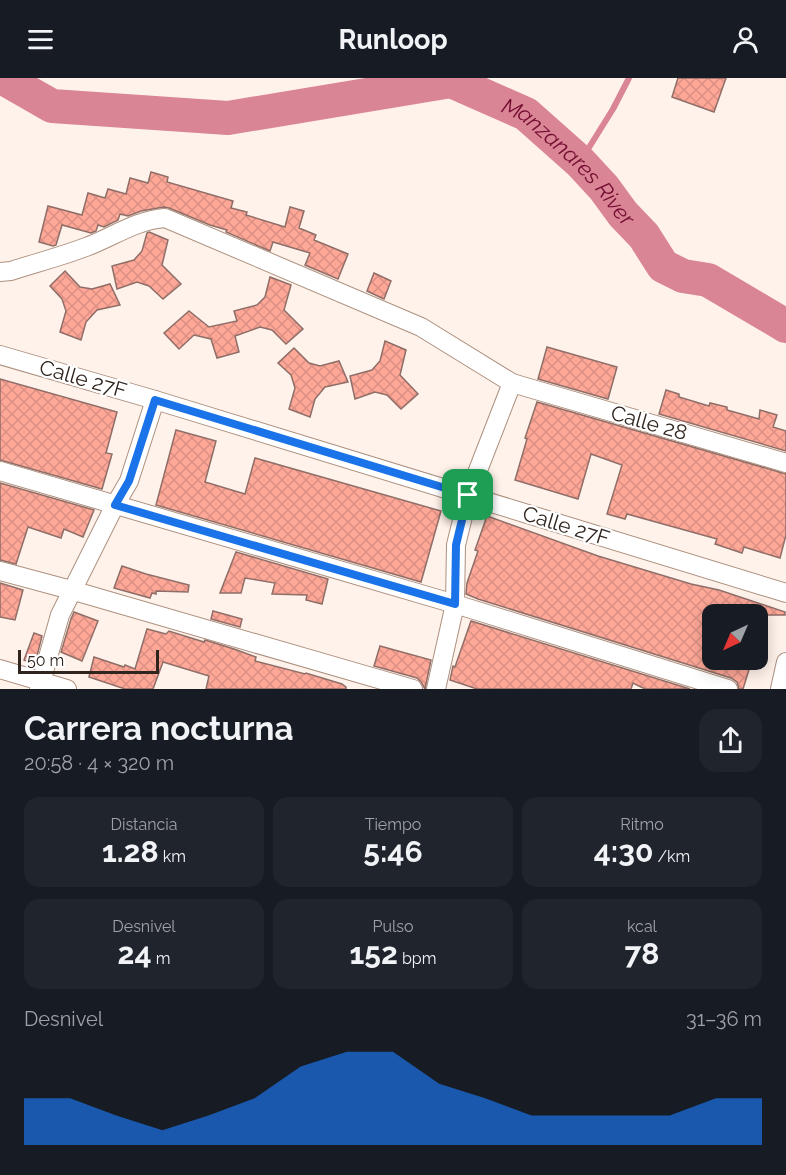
<!DOCTYPE html>
<html lang="es">
<meta charset="utf-8">
<style>
:root{--surface:#171b24;--page:#20242c;--text:#f1f3f6;--muted:#9ea1a6;--accent:#1a73e8}
body{margin:0;font-family:Raleway,sans-serif;background:var(--page);color:var(--text);height:100vh;display:flex;flex-direction:column;font-size:22px;white-space:nowrap}
*{box-sizing:border-box;margin:0}
p{font-size:20px;color:var(--muted)}
.icon{flex:none;width:33px;height:33px;fill:none;stroke:currentColor;stroke-width:2;stroke-linecap:round;stroke-linejoin:round}
.map{position:relative;height:611px;overflow:hidden}
.side{display:flex;flex-direction:column;background:var(--surface);flex:1}
.side>*{flex:none}
.needle{width:39px;rotate:224deg}
.tools{position:absolute;left:702px;top:526px;display:grid;gap:12px}
.tools a{display:grid;place-items:center;width:66px;height:66px;border-radius:12px;background:var(--surface);box-shadow:0 3px 15px #0003;font-size:30px}
.scale{position:absolute;left:18px;bottom:15px;width:141px;box-sizing:border-box;padding-left:6px;border:3px solid #30251e;border-top:0;font-size:16px;line-height:21px;white-space:nowrap;color:#30251e;-webkit-text-stroke:4px #fff;paint-order:stroke}
.pin{position:absolute;display:grid;place-items:center;width:51px;height:51px;color:#fff;margin:-26px;border-radius:12px;box-shadow:0 3px 9px #0006}
.round{display:grid;place-items:center;flex:none;width:63px;height:63px;border-radius:18px;background:var(--page)}
.headline{display:flex;align-items:center;justify-content:space-between;height:102px;padding:0 24px}
h1{font-size:33px;font-weight:700;line-height:45px}
.metrics{display:grid;grid-template-columns:repeat(3,1fr);gap:9px;height:102px;padding:6px 24px}
.metrics div{display:grid;align-content:center;border-radius:15px;background:var(--page);text-align:center}
.metrics b{font-size:30px;font-weight:700}
.metrics small{font-size:16px;font-weight:400}
.metrics p{font-size:16px}
.chart{height:168px;padding:12px 24px}
.chart p{display:flex;justify-content:space-between}
.chart svg{width:100%;height:108px;margin-top:6px;fill:var(--accent);opacity:.7}
header{display:flex;justify-content:space-between;align-items:center;height:78px;padding:0 24px;background:var(--surface);font-size:27px;font-weight:700}
.map>svg:first-child{display:block}
.lines{fill:none;stroke-linecap:round;stroke-linejoin:round}
.stream{stroke:#da8596;stroke-width:6}
.river{stroke:#da8596;stroke-width:34}
.building{fill:url(#building-cross-hatch);stroke:#8f6e68;stroke-width:1.5}
.minor-casing{stroke:#ad907f;stroke-width:20}
.minor{stroke:#fff;stroke-width:18}
.route-casing{stroke:#fff;stroke-width:12}
.route{stroke:#1a73e8;stroke-width:8}
.labels{text-anchor:middle;stroke-width:4.5;stroke-linejoin:round;paint-order:stroke}
.street-label{font-size:21px;fill:#30251e;stroke:#fff}
.water-label{font-size:22px;font-style:italic;fill:#740d32;stroke:#fff}
</style>
<header><svg class="icon" aria-label="menu" viewBox="0 0 24 24"><path d="M4 6h16M4 12h16M4 18h16"/></svg>Runloop<svg class="icon" aria-label="person" viewBox="0 0 24 24"><circle cx="12" cy="8" r="4"/><path d="M4 21q1-7 8-7t8 7"/></svg></header>
<div class="map">
<svg width="786" height="611" viewBox="0 0 786 611">
<defs>
<pattern id="building-cross-hatch" width="8" height="8" patternUnits="userSpaceOnUse" patternTransform="scale(1.5)"><rect width="8" height="8" fill="#ffa898"/><path d="M0 0l8 8M0 8l8-8" fill="none" stroke="#db9083"/></pattern>
</defs>
<rect width="100%" height="100%" fill="#fff2ea"/>
<g class="lines">
<path class="stream" d="M580,84L613,31L629,0"/>
<path class="river" id="s1" d="M3,0L52,28L228,40L451,3L526,36L580,84L604,110L623,136L644,158L663,188L683,198L708,202L786,248"/>
</g>
<g class="building">
<path d="M678,0H726L714,34L672,19Z"/>
<path d="M151,94L168,99L167,104L233,123L231,130L247,134L246,137L285,149L290,129L304,133L299,150L316,157L314,162L348,176L338,201L305,187L310,175L273,164L270,173L226,154L227,152L210,147L169,130L164,129L141,133L128,138L120,136L118,142L104,149L98,147L96,153L91,155L62,147L56,167L53,168L39,164L48,128L82,137L88,115L105,120L108,111L126,116L130,100L148,105Z"/>
<path d="M149,154L168,162L162,187L181,206L163,221L149,208L137,204L117,211L112,188L134,182L142,173L147,155Z"/>
<path d="M65,193L80,209L92,211L110,206L120,227L97,232L86,244L81,262L60,254L66,233L62,221L50,208Z"/>
<path d="M374,195L391,203L384,221L367,213Z"/>
<path d="M270,199L291,207L284,232L303,251L286,266L272,252L260,249L235,258L239,274L217,280L211,261L194,257L179,271L164,255L189,233L209,249L237,243L234,233L257,227L265,219Z"/>
<path d="M385,263L406,272L400,297L418,316L401,331L387,317L375,314L355,321L350,298L372,292L380,283Z"/>
<path d="M547,269L617,289L608,321L538,301Z"/>
<path d="M294,270L309,285L320,288L339,283L348,304L325,309L315,321L310,339L289,331L295,310L291,297L278,285Z"/>
<path d="M0,301L117,334L106,375L112,376L102,411L0,382Z"/>
<path d="M666,312L679,316V319L709,328L710,325L727,329V332L759,341L760,332L777,337L773,349L786,353V373L659,336Z"/>
<path d="M537,324L786,396V457L780,480L744,469L742,475L715,466L717,461L627,436L625,441L607,436L622,387L591,376L578,421L515,402L527,361L525,360Z"/>
<path d="M176,352L216,363L205,404L245,416L255,380L441,433L421,504L156,427Z"/>
<path d="M0,405L94,432L83,459L64,451L61,460L28,449L16,486L0,482Z"/>
<path d="M487,438L598,478L691,506L719,512L785,534V537H712V582H752L743,611H739L737,604L731,600L478,521L466,516L467,505L478,473L475,472Z"/>
<path d="M236,474L328,501L322,526L306,522L307,517L272,516L275,505L245,500L241,515H220Z"/>
<path d="M122,488L146,496L189,507L188,514L156,513V516L152,515L150,520L114,510Z"/>
<path d="M0,505L23,512L15,542L0,539Z"/>
<path d="M213,533L242,541L240,549L211,541Z"/>
<path d="M74,534L98,543L82,583L61,574L71,541Z"/>
<path d="M471,543L690,611H645L633,605L631,611H477L450,602L453,588L455,589Z"/>
<path d="M147,551L166,556L169,553L204,564L205,562L234,571L256,579L255,583L305,596L306,595L342,606L346,609V611H206L209,598L163,584L153,611H125L89,599L94,579L124,589L125,587L135,591Z"/>
<path d="M34,555L42,558L35,586L24,582Z"/>
<path d="M380,568L431,582L425,611L421,604L417,600L374,588Z"/>
</g>
<g class="lines">
<defs>
<g id="minor">
<path d="M0,194L11,193C36,185 62,178 86,169C113,159 136,142 165,140L421,249L512,305L786,385"/>
<path d="M0,277L155,322L786,515"/>
<path d="M0,393L455,526L728,611"/>
<path d="M0,493L71,512L413,611"/>
<path d="M0,591L67,611"/>
<path d="M39,611L60,537L115,427L129,403L155,322"/>
<path d="M436,611L455,526L456,467L468,418L512,305"/>
<path d="M780,611L786,584"/>
</g>
</defs>
<use href="#minor" class="minor-casing"/>
<use href="#minor" class="minor"/>
</g>
<g class="lines">
<defs>
<path id="route" d="M155,322L468,417L456,467L455,526L115,427L129,403Z"/>
</defs>
<use href="#route" class="route-casing"/>
<use href="#route" class="route"/>
</g>
<g class="labels">
<g class="street-label">
<text transform="translate(83 301) rotate(16)" y="7">Calle 27F</text>
<text transform="translate(649 345) rotate(16)" y="7">Calle 28</text>
<text transform="translate(566 448) rotate(17)" y="7">Calle 27F</text>
</g>
<g class="water-label">
<text dy="8" stroke="none"><textPath href="#s1" startOffset="604">Manzanares River</textPath></text>
</g>
</g>
</svg>
<div class="tools">
<a><svg class="needle" viewBox="-14 -14 28 28"><path d="M0-13l5 13h-10z" fill="#e53935"/><path d="M0 13l5-13h-10z" fill="#9ea1a6"/></svg></a>
</div>
<div class="scale">50 m</div>
<div class="pin" style="left:468px;top:417px;background:#1e9e55"><svg class="icon" aria-label="arrive" viewBox="0 0 24 24"><path d="M6 21V4h12l-3 4 3 4H6"/></svg></div>
</div>
<section class="side">
<div class="headline"><div><h1>Carrera nocturna</h1><p>20:58 · 4 × 320 m</p></div><a class="round"><svg class="icon" aria-label="share" viewBox="0 0 24 24"><path d="M12 15V3M7 8l5-5 5 5M5 13v7h14v-7"/></svg></a></div>
<div class="metrics">
<div><p>Distancia</p><b>1.28<small> km</small></b></div>
<div><p>Tiempo</p><b>5:46</b></div>
<div><p>Ritmo</p><b>4:30<small> /km</small></b></div>
</div>
<div class="metrics">
<div><p>Desnivel</p><b>24<small> m</small></b></div>
<div><p>Pulso</p><b>152<small> bpm</small></b></div>
<div><p>kcal</p><b>78</b></div>
</div>
<div class="chart"><p><span>Desnivel</span>31–36 m</p>
<svg viewBox="0 0 160 44" preserveAspectRatio="none"><path d="M0 44V25L10 25L20 32L30 38L40 32L50 25L60 12L70 6L80 6L90 19L100 25L110 32L120 32L130 32L140 32L150 25L160 25V44z"/></svg>
</div>
</section>
